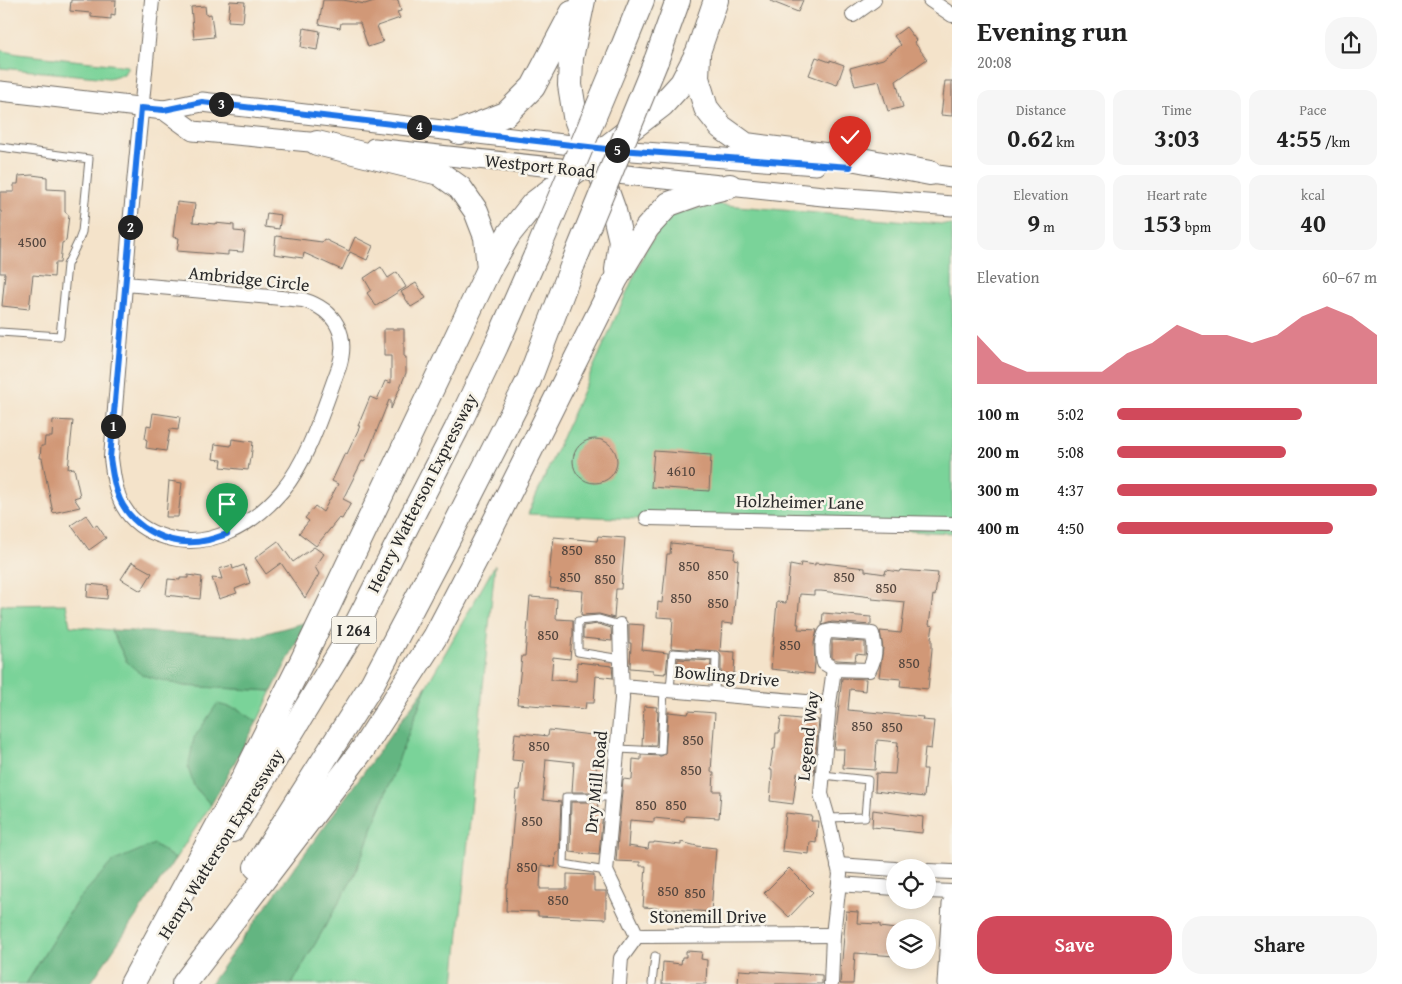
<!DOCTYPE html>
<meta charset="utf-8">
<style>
:root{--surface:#fff;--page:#f6f6f6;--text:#222;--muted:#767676;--accent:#d1495b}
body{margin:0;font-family:"Gentium Book Plus",serif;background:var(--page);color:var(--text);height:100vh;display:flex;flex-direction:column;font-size:19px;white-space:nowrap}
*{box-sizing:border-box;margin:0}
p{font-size:16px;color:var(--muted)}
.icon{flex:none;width:28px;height:28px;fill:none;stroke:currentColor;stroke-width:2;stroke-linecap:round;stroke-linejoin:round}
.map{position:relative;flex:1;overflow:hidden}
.drawer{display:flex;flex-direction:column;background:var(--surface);width:450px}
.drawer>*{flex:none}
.fabs{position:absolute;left:886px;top:859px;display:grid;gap:10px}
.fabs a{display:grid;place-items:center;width:50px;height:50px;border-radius:50%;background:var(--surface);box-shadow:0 2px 12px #0003;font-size:25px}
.pin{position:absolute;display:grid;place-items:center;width:42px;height:42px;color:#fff;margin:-51px -21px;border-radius:50% 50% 50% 0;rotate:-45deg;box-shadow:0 0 5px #0007}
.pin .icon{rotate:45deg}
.km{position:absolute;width:25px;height:25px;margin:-12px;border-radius:50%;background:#222;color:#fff;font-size:14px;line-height:25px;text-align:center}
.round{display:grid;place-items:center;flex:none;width:52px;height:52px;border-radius:20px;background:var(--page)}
.headline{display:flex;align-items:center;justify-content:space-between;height:85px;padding:0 25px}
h1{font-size:28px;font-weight:600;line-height:38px}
.stats{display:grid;grid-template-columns:repeat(3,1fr);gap:8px;height:85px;padding:5px 25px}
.stats div{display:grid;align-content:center;border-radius:12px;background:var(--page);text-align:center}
.stats b{font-size:25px;font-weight:600}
.stats small{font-size:14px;font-weight:400}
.stats p{font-size:14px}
.chart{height:140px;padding:10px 25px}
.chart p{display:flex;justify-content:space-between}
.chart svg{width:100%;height:90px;margin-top:5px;fill:var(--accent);opacity:.7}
.action{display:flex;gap:10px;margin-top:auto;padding:10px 25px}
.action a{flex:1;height:58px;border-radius:20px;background:var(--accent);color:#fff;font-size:20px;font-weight:600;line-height:58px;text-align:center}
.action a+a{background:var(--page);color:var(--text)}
ul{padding:0 25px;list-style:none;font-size:16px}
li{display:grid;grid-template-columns:80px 60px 1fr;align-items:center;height:38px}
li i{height:12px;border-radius:6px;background:var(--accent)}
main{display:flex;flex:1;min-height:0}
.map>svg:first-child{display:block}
.green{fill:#7ad399;stroke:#527f62}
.forest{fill:#63b581;stroke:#477056}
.building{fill:#d19877}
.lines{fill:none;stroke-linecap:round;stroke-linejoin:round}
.lane-casing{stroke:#716b63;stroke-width:9}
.street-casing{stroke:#716b63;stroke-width:16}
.secondary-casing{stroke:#716b63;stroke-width:21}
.highway-casing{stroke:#716b63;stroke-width:26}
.lane{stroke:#fff;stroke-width:7}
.street{stroke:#fff;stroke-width:14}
.secondary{stroke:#fff;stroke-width:19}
.highway{stroke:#fff;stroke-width:24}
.highway-bridge-casing{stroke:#716b63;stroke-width:26;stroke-linecap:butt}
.highway-bridge{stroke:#fff;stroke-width:24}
.route-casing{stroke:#fff;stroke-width:10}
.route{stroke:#1a73e8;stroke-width:6}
.labels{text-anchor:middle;stroke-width:5;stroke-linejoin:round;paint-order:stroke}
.number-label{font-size:15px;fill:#54463e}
.shield{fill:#f7f3e8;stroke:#686764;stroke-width:1}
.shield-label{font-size:16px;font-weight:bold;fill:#2b2b2b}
.street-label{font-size:18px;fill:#2b2b2b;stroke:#f7f3e8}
</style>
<main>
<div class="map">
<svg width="952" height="984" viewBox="0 0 952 984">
<rect width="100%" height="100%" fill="#f7f3e8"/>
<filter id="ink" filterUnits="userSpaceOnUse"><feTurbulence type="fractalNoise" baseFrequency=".02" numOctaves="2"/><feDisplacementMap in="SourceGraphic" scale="10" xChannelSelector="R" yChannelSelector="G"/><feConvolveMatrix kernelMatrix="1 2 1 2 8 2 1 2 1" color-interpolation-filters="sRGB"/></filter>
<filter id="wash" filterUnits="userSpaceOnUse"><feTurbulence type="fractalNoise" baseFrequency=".0096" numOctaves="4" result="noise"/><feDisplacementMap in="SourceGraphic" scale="20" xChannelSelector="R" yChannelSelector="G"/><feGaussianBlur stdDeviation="1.12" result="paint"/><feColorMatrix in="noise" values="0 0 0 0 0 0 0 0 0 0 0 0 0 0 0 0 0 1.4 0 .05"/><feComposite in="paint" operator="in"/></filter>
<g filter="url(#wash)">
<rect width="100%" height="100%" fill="#f4e3ca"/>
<g class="green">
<path d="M0,50L18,54L128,66L124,74L109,78L0,68Z"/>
<path d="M715,204L952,225V533L528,514L646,249L668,218L677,213Z"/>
<path d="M495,565L454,984H292L354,876L427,685Z"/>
<path d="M66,604L70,626L111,630L127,662L184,686L272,691L257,722L238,709L194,786L211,805L175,859L154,844L77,901L26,984H0V621L1,605Z"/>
</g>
<g class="forest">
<path d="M307,622L272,691L184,686L142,675L127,662L111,630L252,637Z"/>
<path d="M427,685L354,876L292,984H210Z"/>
<path d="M217,704L238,709L257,722L211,805L194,786L188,768L194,738Z"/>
<path d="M154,844L175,859L90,984H26L77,901L112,862Z"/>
</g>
<g id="blocks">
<g class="building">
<path d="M71,0H116L115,15L111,14V19L91,17V13L70,11Z"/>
<path d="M323,0H343L365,4L377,0H398L401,11L397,12L400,18L377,26L383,42L368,47L360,23H341L340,28L319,24Z"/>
<path d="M770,0H803L798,12L770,1Z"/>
<path d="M230,1L245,2L243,22L228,21Z"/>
<path d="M205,6L206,15L211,14L214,37L194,39L191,7Z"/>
<path d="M906,27L916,40L914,42L927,59L896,81L903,107L888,111L879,81L855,86L850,68L883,59L901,45L894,36Z"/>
<path d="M304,28L320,31L317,50L301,47Z"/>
<path d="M816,57L830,62V60L844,65L837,85L809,75Z"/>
<path d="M945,81H952V116L941,115Z"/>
<path d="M32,175L47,177V189L65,190V212L69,215L66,241L62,243L60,263H55L54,277L33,275L29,309L2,306L5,273H0L1,211H0V192H14V184H18L19,176Z"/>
<path d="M177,202L195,204L193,222L215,224V223L234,225V231L245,232L243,252L228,251V255L177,251L179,238L173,237Z"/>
<path d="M267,213L281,215L279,229L265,227Z"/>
<path d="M276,236L322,242L324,239L349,251L355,237L373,246L367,260L350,252L342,270L304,253L303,258L274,254Z"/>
<path d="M381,267L388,278L397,272L406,287L376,306L367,293L371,290L364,278Z"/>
<path d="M416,283L426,298L411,307L401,292Z"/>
<path d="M384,329H404V357H406V373L391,409V400H389L369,450L364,462L362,461L343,499L351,503L342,519L339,518L316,546L299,533L309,521L305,518L315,506L323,512L338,484L332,481L345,453L347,454L360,426H358L370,397L377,400L385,381L391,383V356H384Z"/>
<path d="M153,413L180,417L178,430L170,429L166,451L146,448L147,440L145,439L147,425L151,426Z"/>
<path d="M53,420L73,421L68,469L74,468L80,496L74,498L80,507L53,513L42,458H40L41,446H44L45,437H52Z"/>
<circle cx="595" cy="461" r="22"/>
<path d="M232,439L253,442L251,458H250L248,470L221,467L222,460L213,459L215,444L231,446Z"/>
<path d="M654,451L711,455L709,491L651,487Z"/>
<path d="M169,481L182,483L178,517H166Z"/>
<path d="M86,515L94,527L97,525L106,538L89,550L71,525Z"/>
<path d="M598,536L625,538L621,589H616L614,618L599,614L581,615L583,591L550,588L551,579L549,578L552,545L553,546L554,537L597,541Z"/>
<path d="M278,541L293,562L314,547L324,554L315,567L319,574L305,598L281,563L266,574L255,558Z"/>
<path d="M671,543L735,549L734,559L738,560L737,574L733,624L722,623L720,651L735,652L734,674L721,673V656L718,651L671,648L673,618L657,617L658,602L662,603L667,554H670Z"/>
<path d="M132,562L152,573L141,591L121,579Z"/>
<path d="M801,563L815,565V563L825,564V563L865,568V571L885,574L886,570L899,572L900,570L938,573L935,596L933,595L929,625L933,626L931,638L932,639V649L928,689L900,686L901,679L879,677L883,648L880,631L901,633L905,602L872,599V597L821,591H814V595L800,594L797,624H799L798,629L817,630L814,643L815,662L814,674L771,669L777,602L786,603L790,565L800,567Z"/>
<path d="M232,565L233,569L244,565L250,583L235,589L237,593L219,599L212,578L222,579L219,569Z"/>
<path d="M188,575L202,577L200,599L166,595L168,579L180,580V578H188Z"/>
<path d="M88,584L108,586L107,599L87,597Z"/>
<path d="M530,597L557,599L556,619L573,620V637H572L570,659L553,657L551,680L576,681L577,662L612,666L613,678L596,676L594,703H586L585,709L517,704L522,656H525Z"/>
<path d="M823,613L871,617V625L832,622L822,625Z"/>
<path d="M598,624L611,628L612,641L583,638V626Z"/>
<path d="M629,624L644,625L642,650L668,653L666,673L665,672V674L653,673V670L630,668L631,643H629Z"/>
<path d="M832,640L865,642V655L856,654L855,661L837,660L832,658Z"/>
<path d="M678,659L711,661L710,673H706V677L677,674Z"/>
<path d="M842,678L866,679L865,691L850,689L848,710L923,717L922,720L934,721L931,749L925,748L923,769H927L924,797L875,791L876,773L895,774L898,742L877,740L875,770L843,768L844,749H834Z"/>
<path d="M644,706L657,707L656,711L658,712L656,745H642Z"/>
<path d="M689,711L715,713L711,772H714L713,791H721L719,818L685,816L684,821L654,818V822L630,820L628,846L648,849L649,843H654V842L681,845V842L697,846L716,848L711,912L643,907L646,866H640V862L616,861L623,779L632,780L633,759L641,760V755L661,756L665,754L668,712L688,714Z"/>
<path d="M781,717L809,720V719L819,720L814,774L797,773L793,804L770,801L772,776V770H770L773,749H775L776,733H779Z"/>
<path d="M549,730L600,736L595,780H600L599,792H572L574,762L546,759L543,800L561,802L559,852H556L555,867L541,865L540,889H567V874L594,875V891H606V919L538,916V912L506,911L507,884H508L516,790H520L523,761L512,760L515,733L521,734V733L548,736Z"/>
<path d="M571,802H598L597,811H603L599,855L570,852Z"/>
<path d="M873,810L923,817L922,833L893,830L894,829L872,827Z"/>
<path d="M786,813L812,816L811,821H818L816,843L810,842L809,854L782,851Z"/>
<path d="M789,868L813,892L789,917L764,893Z"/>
<path d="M846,911L858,912L857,923L880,924V927L895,929V956L855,953L853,984H840Z"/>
<path d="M686,951L702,952L701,959L707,960L706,984H662L663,962L681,964L682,957H686Z"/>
<path d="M739,970L822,975V984H738Z"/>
</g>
</g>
</g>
<g filter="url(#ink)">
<use href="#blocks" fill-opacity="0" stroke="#716b63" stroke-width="1"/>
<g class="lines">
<defs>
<g id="lane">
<path d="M0,147L89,159L82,232L79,240L67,265L60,336L0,332"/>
<path d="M620,625L599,619L578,621V652L621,659"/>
<path d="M670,690L673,653L716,656L715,694"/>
<path d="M618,749L661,751L664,690"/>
<path d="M823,775L868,780L865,817L828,818"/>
<path d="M606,871L564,864L566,797H613"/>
<path d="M652,984L655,956"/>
</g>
<g id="street">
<path d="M930,0L952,15"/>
<path d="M853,15L874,0"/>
<path d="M126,284L303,300C336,310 349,335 339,367C324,407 309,459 282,491C253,525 209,551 165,537C147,532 132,522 123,506C115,491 113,474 111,458L130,224L152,0"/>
<path d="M647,518L952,524"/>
<path d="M620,625L622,699L606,871L637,936"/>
<path d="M831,631L872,634C876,646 875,659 869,670L834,669L824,663C822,653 821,641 826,632Z"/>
<path d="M622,686L829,704"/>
<path d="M838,865L895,869"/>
<path d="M928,871L952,872"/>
<path d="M839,884L895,888"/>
<path d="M928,891L952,892"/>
<path d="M637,936L833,935"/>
<path d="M619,984L621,958L637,936"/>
<path d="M831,984L833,935L840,874L828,818L821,794L829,704L834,669"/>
</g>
<g id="secondary">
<path d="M0,91L164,110L202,102L606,149L816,165"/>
<path d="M164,110L193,131L331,144"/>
<path d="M374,148L823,196L952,206"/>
<path d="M916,172L952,177"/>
<path d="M947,984L952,904"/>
</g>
<g id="highway">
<path d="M583,0L571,58L570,85L575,116L586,146L600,172L614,211L621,241L617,270"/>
<path d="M698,54L697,78L706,108L721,127L746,145L856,159L930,173"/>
<path d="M618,59L642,0"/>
<path d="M656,61L678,0"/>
<path d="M459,132L506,114L533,87L572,13"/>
<path d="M317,143L439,173L460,188L476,211L486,237L489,269"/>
<path d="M232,830L353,631L456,430L496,346L536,255"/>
<path d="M256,867L372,684L442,551L529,380L573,264"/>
<path d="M132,984L242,781L303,659L489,269L509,234L533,204L662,105L682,83L698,52L716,0"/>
<path d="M184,984L363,749L435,637L482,547L616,279L647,228L669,204L697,194L730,186"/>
</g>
</defs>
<use href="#lane" class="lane-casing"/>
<use href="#street" class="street-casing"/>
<use href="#secondary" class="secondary-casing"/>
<use href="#highway" class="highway-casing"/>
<use href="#lane" class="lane"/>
<use href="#street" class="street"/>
<use href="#secondary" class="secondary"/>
<use href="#highway" class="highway"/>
<defs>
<g id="highway-bridge">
<path d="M536,255L618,59"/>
<path d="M573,264L656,61"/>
</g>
</defs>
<use href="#highway-bridge" class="highway-bridge-casing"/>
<use href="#highway-bridge" class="highway-bridge"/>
</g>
</g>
<g class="lines" filter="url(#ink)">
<defs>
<path id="route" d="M227,534C221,536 215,538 208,540C172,549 129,529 117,492C113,481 112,470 110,458L141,108L164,110L202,102L606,149L850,167"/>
</defs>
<use href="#route" class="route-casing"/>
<use href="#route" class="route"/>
</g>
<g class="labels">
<g class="number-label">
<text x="32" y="247">4500</text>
<text x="681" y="476">4610</text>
<text x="572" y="555">850</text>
<text x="605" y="564">850</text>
<text x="689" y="571">850</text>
<text x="718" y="580">850</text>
<text x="570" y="582">850</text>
<text x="844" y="582">850</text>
<text x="605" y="584">850</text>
<text x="886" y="593">850</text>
<text x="681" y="603">850</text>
<text x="718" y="608">850</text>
<text x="548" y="640">850</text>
<text x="790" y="650">850</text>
<text x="909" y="668">850</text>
<text x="862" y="731">850</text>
<text x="892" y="732">850</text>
<text x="693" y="745">850</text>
<text x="539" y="751">850</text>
<text x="691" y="775">850</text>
<text x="646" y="810">850</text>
<text x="676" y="810">850</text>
<text x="532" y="826">850</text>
<text x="527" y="872">850</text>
<text x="668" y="896">850</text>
<text x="695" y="898">850</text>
<text x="558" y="905">850</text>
</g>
<rect class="shield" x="331.5" y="616.5" width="45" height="27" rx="4"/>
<g class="shield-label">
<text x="354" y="636">I 264</text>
</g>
<g class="street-label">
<text transform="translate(540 166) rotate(6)" y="6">Westport Road</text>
<text transform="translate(249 279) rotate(6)" y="6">Ambridge Circle</text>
<text transform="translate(422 493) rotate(-63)" y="6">Henry Watterson Expressway</text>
<text transform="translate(800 502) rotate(1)" y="6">Holzheimer Lane</text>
<text transform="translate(727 676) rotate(5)" y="6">Bowling Drive</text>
<text transform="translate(808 736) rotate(-84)" y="6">Legend Way</text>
<text transform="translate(596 782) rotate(-84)" y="6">Dry Mill Road</text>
<text transform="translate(221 844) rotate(-58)" y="6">Henry Watterson Expressway</text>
<text x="708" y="923">Stonemill Drive</text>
</g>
</g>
</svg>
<div class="fabs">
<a><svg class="icon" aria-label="locate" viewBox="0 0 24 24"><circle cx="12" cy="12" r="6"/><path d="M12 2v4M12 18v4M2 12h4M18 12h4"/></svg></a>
<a><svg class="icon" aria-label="layers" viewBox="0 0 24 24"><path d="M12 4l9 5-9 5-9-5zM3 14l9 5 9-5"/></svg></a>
</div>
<div class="pin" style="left:227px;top:534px;background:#1e9e55"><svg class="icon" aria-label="arrive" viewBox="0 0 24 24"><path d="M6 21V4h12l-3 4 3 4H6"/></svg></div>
<div class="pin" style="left:850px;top:167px;background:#d93025"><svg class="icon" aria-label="check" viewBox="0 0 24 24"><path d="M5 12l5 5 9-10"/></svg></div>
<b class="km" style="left:113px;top:426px">1</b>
<b class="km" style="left:130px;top:227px">2</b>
<b class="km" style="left:221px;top:104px">3</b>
<b class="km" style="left:419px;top:127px">4</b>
<b class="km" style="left:617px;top:150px">5</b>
</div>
<section class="drawer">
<div class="headline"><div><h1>Evening run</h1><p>20:08</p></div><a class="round"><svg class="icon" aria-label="share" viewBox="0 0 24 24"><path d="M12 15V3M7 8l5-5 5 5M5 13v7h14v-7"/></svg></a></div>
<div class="stats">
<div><p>Distance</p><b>0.62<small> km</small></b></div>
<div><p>Time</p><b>3:03</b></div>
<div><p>Pace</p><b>4:55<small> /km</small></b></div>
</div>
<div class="stats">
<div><p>Elevation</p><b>9<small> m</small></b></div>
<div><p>Heart rate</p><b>153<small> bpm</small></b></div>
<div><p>kcal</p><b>40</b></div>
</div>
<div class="chart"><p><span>Elevation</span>60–67 m</p>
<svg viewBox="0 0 160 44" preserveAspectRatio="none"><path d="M0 44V20L10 33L20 38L30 38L40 38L50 38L60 29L70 24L80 15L90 20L100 20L110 24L120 20L130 11L140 6L150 11L160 20V44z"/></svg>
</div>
<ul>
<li><b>100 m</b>5:02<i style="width:71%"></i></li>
<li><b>200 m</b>5:08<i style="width:65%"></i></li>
<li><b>300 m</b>4:37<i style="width:100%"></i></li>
<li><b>400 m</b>4:50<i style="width:83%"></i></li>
</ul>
<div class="action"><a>Save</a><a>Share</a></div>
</section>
</main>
